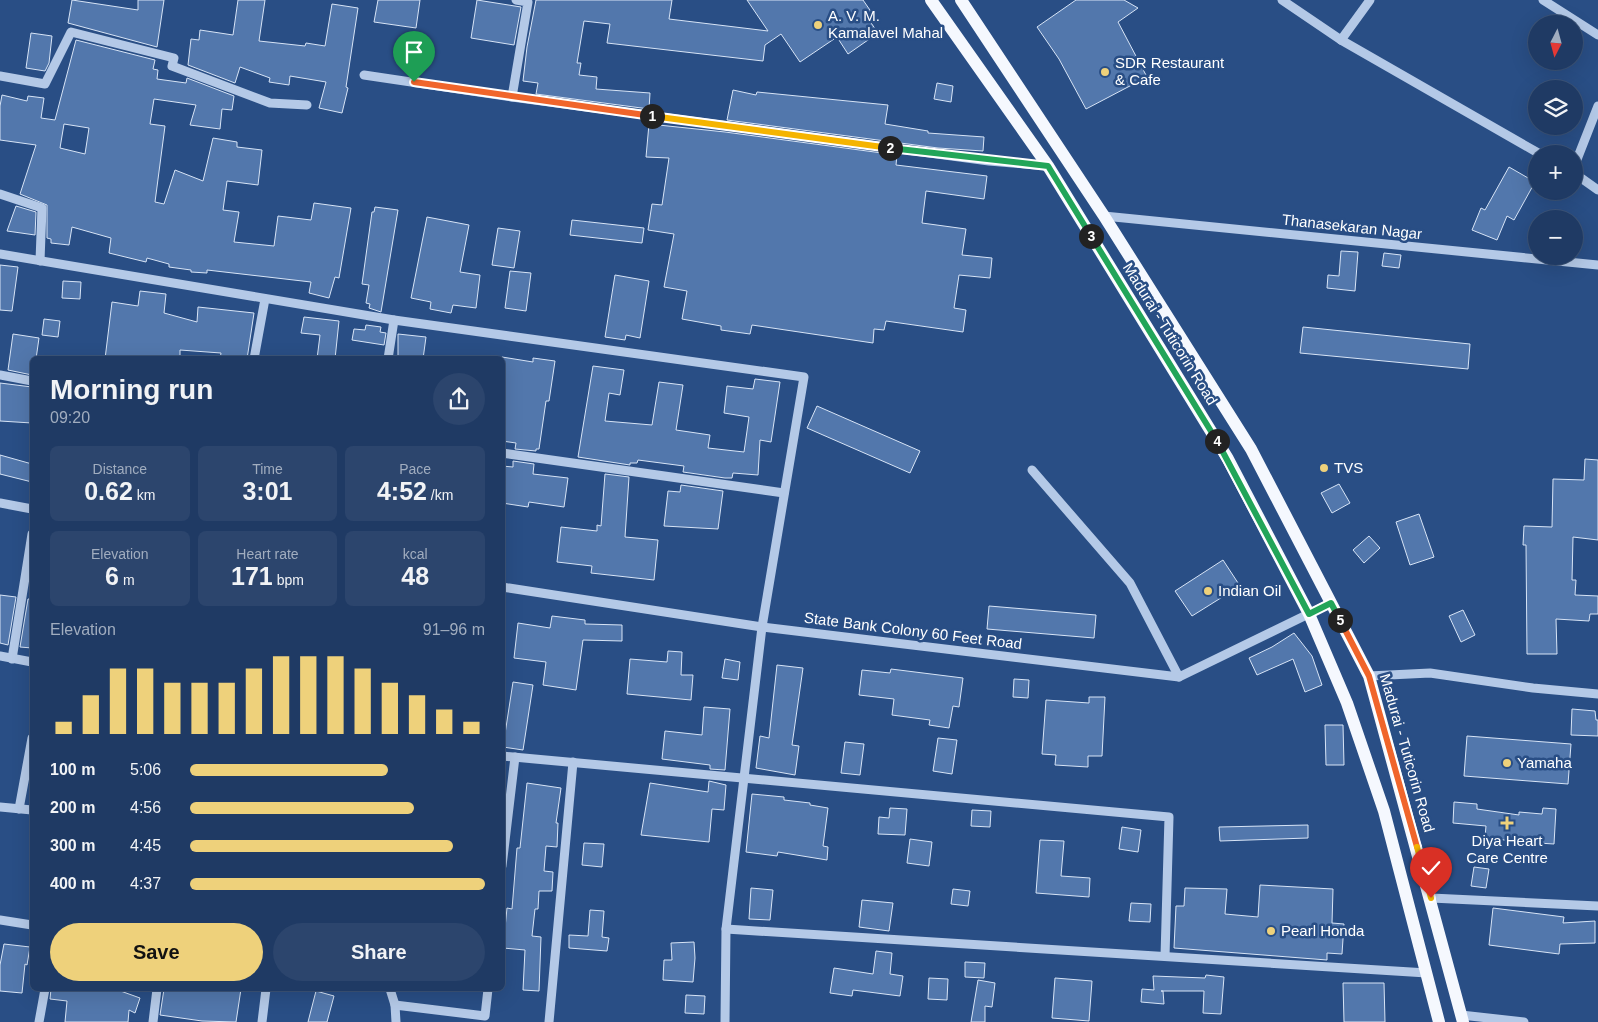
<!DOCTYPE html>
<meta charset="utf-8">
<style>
:root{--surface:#1f3a64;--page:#2c456d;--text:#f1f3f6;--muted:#a1adbf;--line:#3c5478;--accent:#eed17b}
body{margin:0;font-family:Helvetica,sans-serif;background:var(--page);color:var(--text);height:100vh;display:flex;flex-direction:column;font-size:19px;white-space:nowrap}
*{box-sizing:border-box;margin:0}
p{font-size:16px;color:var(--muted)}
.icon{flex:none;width:28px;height:28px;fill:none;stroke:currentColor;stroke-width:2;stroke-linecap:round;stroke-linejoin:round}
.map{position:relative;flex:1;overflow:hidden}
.side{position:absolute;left:30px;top:356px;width:475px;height:635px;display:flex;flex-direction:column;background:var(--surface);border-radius:8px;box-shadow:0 5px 20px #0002,0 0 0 1px var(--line)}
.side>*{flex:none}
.needle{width:32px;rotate:186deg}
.buttons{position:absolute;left:1528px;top:15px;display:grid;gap:10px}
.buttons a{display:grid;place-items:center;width:55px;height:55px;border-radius:50%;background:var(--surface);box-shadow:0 5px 20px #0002,0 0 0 1px var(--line);font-size:25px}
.pin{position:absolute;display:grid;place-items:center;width:42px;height:42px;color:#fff;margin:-51px -21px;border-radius:50% 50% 50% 0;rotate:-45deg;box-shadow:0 0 5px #0007}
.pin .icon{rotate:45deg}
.km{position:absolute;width:25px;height:25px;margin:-12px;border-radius:50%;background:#222;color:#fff;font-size:14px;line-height:25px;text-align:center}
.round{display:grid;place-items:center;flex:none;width:52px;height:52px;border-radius:26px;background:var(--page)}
.overview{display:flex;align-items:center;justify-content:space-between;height:85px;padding:0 20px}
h1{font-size:28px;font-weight:800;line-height:38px}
.metrics{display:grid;grid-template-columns:repeat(3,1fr);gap:8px;height:85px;padding:5px 20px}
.metrics div{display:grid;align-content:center;border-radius:8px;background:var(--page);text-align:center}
.metrics b{font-size:25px;font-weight:800}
.metrics small{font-size:14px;font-weight:400}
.metrics p{font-size:14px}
.chart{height:140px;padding:10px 20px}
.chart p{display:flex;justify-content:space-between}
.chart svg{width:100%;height:90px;margin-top:5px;stroke:var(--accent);stroke-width:6}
.button{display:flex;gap:10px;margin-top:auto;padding:10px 20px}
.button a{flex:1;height:58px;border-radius:30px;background:var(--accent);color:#111;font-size:20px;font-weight:800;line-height:58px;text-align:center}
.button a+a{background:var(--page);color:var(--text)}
ul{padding:0 20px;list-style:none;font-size:16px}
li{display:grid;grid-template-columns:80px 60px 1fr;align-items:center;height:38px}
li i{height:12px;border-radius:6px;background:var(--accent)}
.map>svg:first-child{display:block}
.building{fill:#5277ac;stroke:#d7e4f6;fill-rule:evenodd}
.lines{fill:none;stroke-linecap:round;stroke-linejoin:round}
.minor{stroke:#b4c9e7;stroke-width:9}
.major{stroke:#f5f8fe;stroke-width:12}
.split-1-casing{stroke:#fff;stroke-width:10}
.split-2-casing{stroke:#fff;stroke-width:10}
.split-3-casing{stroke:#fff;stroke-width:10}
.split-4-casing{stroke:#fff;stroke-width:10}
.split-5-casing{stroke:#fff;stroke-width:10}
.split-6-casing{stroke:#fff;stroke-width:10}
.split-7-casing{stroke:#fff;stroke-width:10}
.split-1{stroke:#f0652b;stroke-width:6}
.split-2{stroke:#f5b400;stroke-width:6}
.split-3{stroke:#22a559;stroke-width:6}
.split-4{stroke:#22a559;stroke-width:6}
.split-5{stroke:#22a559;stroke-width:6}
.split-6{stroke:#f0652b;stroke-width:6}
.split-7{stroke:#f5b400;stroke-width:6}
.poi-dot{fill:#eed17b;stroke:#294e85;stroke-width:2}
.labels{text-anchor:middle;stroke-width:5;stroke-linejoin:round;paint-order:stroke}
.poi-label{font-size:15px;fill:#fff;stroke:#294e85;text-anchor:start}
.street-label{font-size:15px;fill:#fff;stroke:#294e85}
</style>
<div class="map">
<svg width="1598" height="1022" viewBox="0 0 1598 1022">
<rect width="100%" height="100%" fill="#294e85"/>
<g class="building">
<path d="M72,0L138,10V0H164L157,47L68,23Z"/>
<path d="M238,0H265L259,41L305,46L306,43L325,46L332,4L358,8L346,87L348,88L342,113L319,108L326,82L290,76L289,85L269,82L270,78L240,67L235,83L188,65L191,39L199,40L200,30L233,35Z"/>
<path d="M378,0H420L416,28L374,22Z"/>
<path d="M477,0L521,7L514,45L471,38Z"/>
<path d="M536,0H672L669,19L768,31L747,0H863L872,13L867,17L878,33L848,54L837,37L800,62L781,34L765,45L763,61L607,43L610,24L584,21L577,63H581L579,75L597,77L596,89L650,93L649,109L536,94L538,83L523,81L527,47Z"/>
<path d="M1076,0H1124L1138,8L1118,22L1147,77L1086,109L1059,59L1037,27Z"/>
<path d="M31,33L52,36L49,63L45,71L26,68Z"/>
<path d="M76,40L155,60L153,69L158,70L157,79L186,83L187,78L234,96L232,110L222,109L220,129L190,125L196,105L154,99L150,124L165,126L155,202L164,204L175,170L203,181L213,138L237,142V147L262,150L258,185L227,181L223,210L239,212L234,242L274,246L278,216L311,220L314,203L351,208L339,278L335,277L329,298L309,293L311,282L207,270V273L191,272V270L169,267V264L147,258L146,262L109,253L111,238L72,227L69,245L51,243V239L47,238V205L20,194L36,145L0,140V106L2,95L27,101L28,96L44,98L41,118L55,120ZM64,124L89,128L85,154L60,148Z"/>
<path d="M937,83L953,86L951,102L934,99Z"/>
<path d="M733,90L756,95L757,92L888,105L885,124L928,131V133L984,137L983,151L938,148L727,120Z"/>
<path d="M649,124L725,132L897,155L896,165L987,176L984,199L926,191L922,223L966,229L962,255L992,258L990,278L959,275L954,308L966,310L963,332L886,321L884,330L874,329L873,343L752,325L750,334L721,330V326L682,319L687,291L664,287L674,234L648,230L652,204L662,205L669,158L646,157Z"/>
<path d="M1509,167L1535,182L1514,220L1507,216L1497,240L1472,230L1481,208L1485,210Z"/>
<path d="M16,206L36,212L35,235L7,231Z"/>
<path d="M375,207L398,210L381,312L369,308L370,304L366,303L369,285L362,284L372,212H374Z"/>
<path d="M427,217L469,225L460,272L480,275L476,308L453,305L451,313L430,309L431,302L411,298Z"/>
<path d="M572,220L644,228L642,243L570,235Z"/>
<path d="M498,228L520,231L514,268L492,265Z"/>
<path d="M1341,251L1358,252L1355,291L1327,288L1328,275L1339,276Z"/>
<path d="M1384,253L1401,255L1399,268L1382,266Z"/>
<path d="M0,265L18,267L12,311L0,310Z"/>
<path d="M510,271L531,273L526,311L505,308Z"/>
<path d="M615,275L649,281L640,338L626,335L625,340L605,337Z"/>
<path d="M63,281L81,282L80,299L62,298Z"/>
<path d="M140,291L166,294L164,313L197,322L198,307L254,313L247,359H220L221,353L180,350V359H105L112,302L138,306Z"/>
<path d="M304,317L339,321L335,359H317L320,335L301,333Z"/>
<path d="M44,319L60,321L58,337L42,335Z"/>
<path d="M366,325L381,327L380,332L386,333L384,345L352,340L354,329L365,330Z"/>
<path d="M1303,327L1470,344L1468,369L1300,353Z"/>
<path d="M13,334L39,338L36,359H32V375L8,370Z"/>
<path d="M398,334L426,337L423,359H398Z"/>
<path d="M502,357L533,362V358L555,361L549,401H546L539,449H536V451L515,449L516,443L502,441Z"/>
<path d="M593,366L624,370L620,395L609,393L605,421L652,425L659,382L683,385L676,430L710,435L708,448L744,452L749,417L724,413L727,386L753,389L755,379L780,382L771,442L760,440L758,475L733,473L732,478H725L683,472L684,466L638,460L637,463H630V465L578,457Z"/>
<path d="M0,383L32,387V423L0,421Z"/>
<path d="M817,406L920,451L910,473L807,428Z"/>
<path d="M0,455L32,464V482L0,474Z"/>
<path d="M1585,459L1598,460V540L1573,537L1572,580H1576L1575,595L1598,596V614H1590L1589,621L1556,619L1557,654H1527L1526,545H1523L1524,526L1552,527L1553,479L1584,480Z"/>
<path d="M513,461L534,464L533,474L568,478L564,507L529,502L528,507L502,503V466L513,467Z"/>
<path d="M605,474L629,477L625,537L658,540L654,580L591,573L592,566L557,562L561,527L597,531V525L601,526Z"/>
<path d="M1339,484L1350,503L1332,513L1321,493Z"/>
<path d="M681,485L723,491L718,529L664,526L668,491L680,492Z"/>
<path d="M1419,514L1434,557L1410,565L1396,522Z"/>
<path d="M1369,536L1380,548L1364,563L1353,550Z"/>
<path d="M1223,560L1240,586L1192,616L1175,591Z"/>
<path d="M0,595L16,597L8,645L0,643Z"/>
<path d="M28,599H32V648L20,647Z"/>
<path d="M989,606L1096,615L1094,638L987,629Z"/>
<path d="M1463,610L1475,635L1461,642L1449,616Z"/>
<path d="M552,616L585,620V624L622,625V641L583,640L576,690L543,685L546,662L514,658L518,623L550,628Z"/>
<path d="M1294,633L1312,656L1322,685L1305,692L1293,659L1257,675L1249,658L1272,647Z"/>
<path d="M668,651L682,652L681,675H693L691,700L627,694L630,659L667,662Z"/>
<path d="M725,659L740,662L738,680L722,678Z"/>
<path d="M777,665L803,668L792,745L799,746L795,775L756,768L760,736L769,738Z"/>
<path d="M891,669L963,678L959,707L953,706L949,728L929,725L930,720L892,715L894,699L859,695L862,670L890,673Z"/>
<path d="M1014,679L1029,680L1028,698L1013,697Z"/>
<path d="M513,682L533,685L523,750L503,747Z"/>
<path d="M1089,697H1105L1102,756H1088V767L1055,765L1056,755L1042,754L1046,700L1089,703Z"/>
<path d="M704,707L730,709L725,770L710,769V765L662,759L665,731L702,735Z"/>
<path d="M1572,709L1595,711L1596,720H1598V736L1571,735Z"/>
<path d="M1325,725H1343L1344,765H1326Z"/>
<path d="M1467,736L1571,744L1568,784L1464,776Z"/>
<path d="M938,738L957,740L952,774L933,771Z"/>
<path d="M845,742L864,744L860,775L841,773Z"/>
<path d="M709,781L726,785L724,810L712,809L709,842L641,835L650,783L708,792Z"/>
<path d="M527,783L561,788L556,823H558L557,847L546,846L544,871L553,872L552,891H539L538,909H535L532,936L541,937L539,991L523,990L525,950L503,948L507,908L512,909L517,848H520Z"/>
<path d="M752,794L784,797V800L810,803V805L828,808L823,846L828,847L827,860L778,852L777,856L746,852Z"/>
<path d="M1454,802L1477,804V809L1519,815V812L1542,814L1543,808L1556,809L1554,844L1538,843V846L1516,844L1517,842L1485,837L1486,826L1453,823Z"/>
<path d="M890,808L907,809L905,835L878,834L879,817L889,818Z"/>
<path d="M972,810L991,811L990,827L971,826Z"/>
<path d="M1308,825V838L1220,841L1219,827Z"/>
<path d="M1122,827L1141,830L1138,852L1119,849Z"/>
<path d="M910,839L932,842L929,866L907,863Z"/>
<path d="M1040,840L1064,841L1061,876L1090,878L1089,897L1036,893Z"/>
<path d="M584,843L604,844L602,867L582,865Z"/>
<path d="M1474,867L1489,869L1486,888L1471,886Z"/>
<path d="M1260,885L1333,889L1332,923L1344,924L1342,954L1327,953V960L1174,948L1176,906H1184L1185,888L1227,889L1225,914L1258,917Z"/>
<path d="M751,888L773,890L770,920L749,919Z"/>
<path d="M953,889L970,891L968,906L951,904Z"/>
<path d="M862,900L893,903L889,931L859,927Z"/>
<path d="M1131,903L1151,904L1150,922L1129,921Z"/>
<path d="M1493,908L1564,917L1563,923L1595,921V943L1560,944L1559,954L1489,945Z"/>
<path d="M590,910L604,911L602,937L609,938L607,951L569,948V935L588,936Z"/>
<path d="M694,942L695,958L693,982L663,980L664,960H672L671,943Z"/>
<path d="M4,944L30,947L27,965L25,964L22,993L0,991V965Z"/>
<path d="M876,951L892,953L890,974L903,976L900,996L853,990L852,996L830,993L834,968L873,974Z"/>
<path d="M965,962L985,963L984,978L965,977Z"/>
<path d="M1206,975L1224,977L1221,1014L1203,1013L1204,991H1161H1163L1164,1004L1141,1002L1142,989L1154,990L1153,976L1205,978Z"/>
<path d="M929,978L948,979L947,1000L928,999Z"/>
<path d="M1055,978L1092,981L1089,1021L1052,1018Z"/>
<path d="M978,980L995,983L992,1007L985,1006V1022H971Z"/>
<path d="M1343,983H1384L1385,1022H1344Z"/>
<path d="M51,989H115L140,998L135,1013L129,1010L128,1022H65L67,1001L50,999Z"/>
<path d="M164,989H241L236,1022L202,1021L160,1015Z"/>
<path d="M316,991L334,996L327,1022H308Z"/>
<path d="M686,995L705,996L704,1014L685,1013Z"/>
</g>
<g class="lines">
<g class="minor">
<path d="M1282,0L1341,40L1540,154"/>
<path d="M1543,0L1598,35"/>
<path d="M1341,40L1370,0"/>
<path d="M364,75L512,97L528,2L516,0"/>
<path d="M0,76L45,84L71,32L174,58L172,66L270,103L307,105"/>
<path d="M512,97L989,161L1048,166"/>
<path d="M1574,167L1598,106"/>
<path d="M1574,173L1598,190"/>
<path d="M0,194L42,208L40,261"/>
<path d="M1104,216L1598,265"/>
<path d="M0,254L394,320L804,377L762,627L726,929L725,1022"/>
<path d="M254,359L265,299"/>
<path d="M388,359L394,320"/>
<path d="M0,375L32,381"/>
<path d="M502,453L784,493"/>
<path d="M1032,470L1130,583L1179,677"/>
<path d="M0,503L32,509"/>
<path d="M502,587L762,627L1179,677L1331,603"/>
<path d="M0,656L32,662"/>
<path d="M12,659L32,534"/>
<path d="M1369,676L1430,673L1533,688L1598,694"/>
<path d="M502,756L1169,817L1165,956"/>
<path d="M0,807L32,810"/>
<path d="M19,809L32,738"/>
<path d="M502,866L515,757"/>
<path d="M1431,898L1598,906"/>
<path d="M0,920L32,925"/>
<path d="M726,929L1427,973"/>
<path d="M390,989L395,1005"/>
<path d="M1461,1015L1524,1022"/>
<path d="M39,1022L45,989"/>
<path d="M153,1022L157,989"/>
<path d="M262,1022L266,989"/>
<path d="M396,1022L395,1005L485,1016L488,989"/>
<path d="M549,1022L573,762"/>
</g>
<g class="major">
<path d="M931,0L1048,166L1228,459L1309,614L1347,703L1384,811L1439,1022"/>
<path d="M961,0L1104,216L1251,449L1369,676L1463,1022"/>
</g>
</g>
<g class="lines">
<defs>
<path id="split-1" d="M414,82L652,116"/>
<path id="split-2" d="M652,116L890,148"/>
<path id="split-3" d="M890,148L1048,166L1091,236"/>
<path id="split-4" d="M1091,236L1217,441"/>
<path id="split-5" d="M1217,441L1309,614L1331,603L1340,620"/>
<path id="split-6" d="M1340,620L1369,676L1417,847"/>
<path id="split-7" d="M1417,847L1431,898"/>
</defs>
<use href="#split-1" class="split-1-casing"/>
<use href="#split-2" class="split-2-casing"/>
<use href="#split-3" class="split-3-casing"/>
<use href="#split-4" class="split-4-casing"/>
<use href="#split-5" class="split-5-casing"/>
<use href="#split-6" class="split-6-casing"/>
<use href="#split-7" class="split-7-casing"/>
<use href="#split-1" class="split-1"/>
<use href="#split-2" class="split-2"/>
<use href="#split-3" class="split-3"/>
<use href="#split-4" class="split-4"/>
<use href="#split-5" class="split-5"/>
<use href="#split-6" class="split-6"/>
<use href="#split-7" class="split-7"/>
</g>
<g class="poi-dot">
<circle cx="818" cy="25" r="5"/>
<circle cx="1105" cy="72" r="5"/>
<circle cx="1324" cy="468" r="5"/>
<circle cx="1208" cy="591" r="5"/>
<circle cx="1507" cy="763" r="5"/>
<path d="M1504.5 815.5h5v5h5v5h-5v5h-5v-5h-5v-5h5z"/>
<circle cx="1271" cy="931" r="5"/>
</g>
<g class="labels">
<g class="poi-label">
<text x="828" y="21">A. V. M.<tspan x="828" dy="17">Kamalavel Mahal</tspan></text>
<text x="1115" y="68">SDR Restaurant<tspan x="1115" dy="17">&amp; Cafe</tspan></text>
<text x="1334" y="473">TVS</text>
<text x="1218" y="596">Indian Oil</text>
<text x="1517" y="768">Yamaha</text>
<text x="1507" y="846" text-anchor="middle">Diya Heart<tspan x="1507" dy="17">Care Centre</tspan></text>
<text x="1281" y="936">Pearl Honda</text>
</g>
<g class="street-label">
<text transform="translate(1352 227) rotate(6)" y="5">Thanasekaran Nagar</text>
<text transform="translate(1170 334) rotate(58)" y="5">Madurai - Tuticorin Road</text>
<text transform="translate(913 631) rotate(7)" y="5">State Bank Colony 60 Feet Road</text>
<text transform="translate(1407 753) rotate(74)" y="5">Madurai - Tuticorin Road</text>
</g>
</g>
</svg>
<div class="buttons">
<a><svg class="needle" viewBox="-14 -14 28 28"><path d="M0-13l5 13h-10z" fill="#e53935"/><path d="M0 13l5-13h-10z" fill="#a1adbf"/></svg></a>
<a><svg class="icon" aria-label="layers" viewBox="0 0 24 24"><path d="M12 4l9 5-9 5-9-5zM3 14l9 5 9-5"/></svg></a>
<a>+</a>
<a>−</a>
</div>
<div class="pin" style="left:414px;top:82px;background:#1e9e55"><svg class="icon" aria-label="arrive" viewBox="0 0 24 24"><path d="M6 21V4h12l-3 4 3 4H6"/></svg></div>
<div class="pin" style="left:1431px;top:898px;background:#d93025"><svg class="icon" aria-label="check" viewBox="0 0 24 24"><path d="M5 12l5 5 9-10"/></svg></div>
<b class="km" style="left:652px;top:116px">1</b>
<b class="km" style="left:890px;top:148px">2</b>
<b class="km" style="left:1091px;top:236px">3</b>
<b class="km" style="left:1217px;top:441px">4</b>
<b class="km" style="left:1340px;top:620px">5</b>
<section class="side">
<div class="overview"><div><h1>Morning run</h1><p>09:20</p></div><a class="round"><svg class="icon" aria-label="share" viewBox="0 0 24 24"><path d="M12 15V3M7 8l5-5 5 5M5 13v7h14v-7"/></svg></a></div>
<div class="metrics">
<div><p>Distance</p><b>0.62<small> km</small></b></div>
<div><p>Time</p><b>3:01</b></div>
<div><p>Pace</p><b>4:52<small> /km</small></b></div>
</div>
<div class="metrics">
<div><p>Elevation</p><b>6<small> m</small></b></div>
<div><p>Heart rate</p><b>171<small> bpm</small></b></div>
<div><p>kcal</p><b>48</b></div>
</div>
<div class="chart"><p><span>Elevation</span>91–96 m</p>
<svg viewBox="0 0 160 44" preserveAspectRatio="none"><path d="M5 44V38M15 44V25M25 44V12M35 44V12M45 44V19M55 44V19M65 44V19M75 44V12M85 44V6M95 44V6M105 44V6M115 44V12M125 44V19M135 44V25M145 44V32M155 44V38"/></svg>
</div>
<ul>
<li><b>100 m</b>5:06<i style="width:67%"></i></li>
<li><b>200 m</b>4:56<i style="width:76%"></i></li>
<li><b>300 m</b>4:45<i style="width:89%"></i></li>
<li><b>400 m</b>4:37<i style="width:100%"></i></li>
</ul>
<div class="button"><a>Save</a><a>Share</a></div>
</section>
</div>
